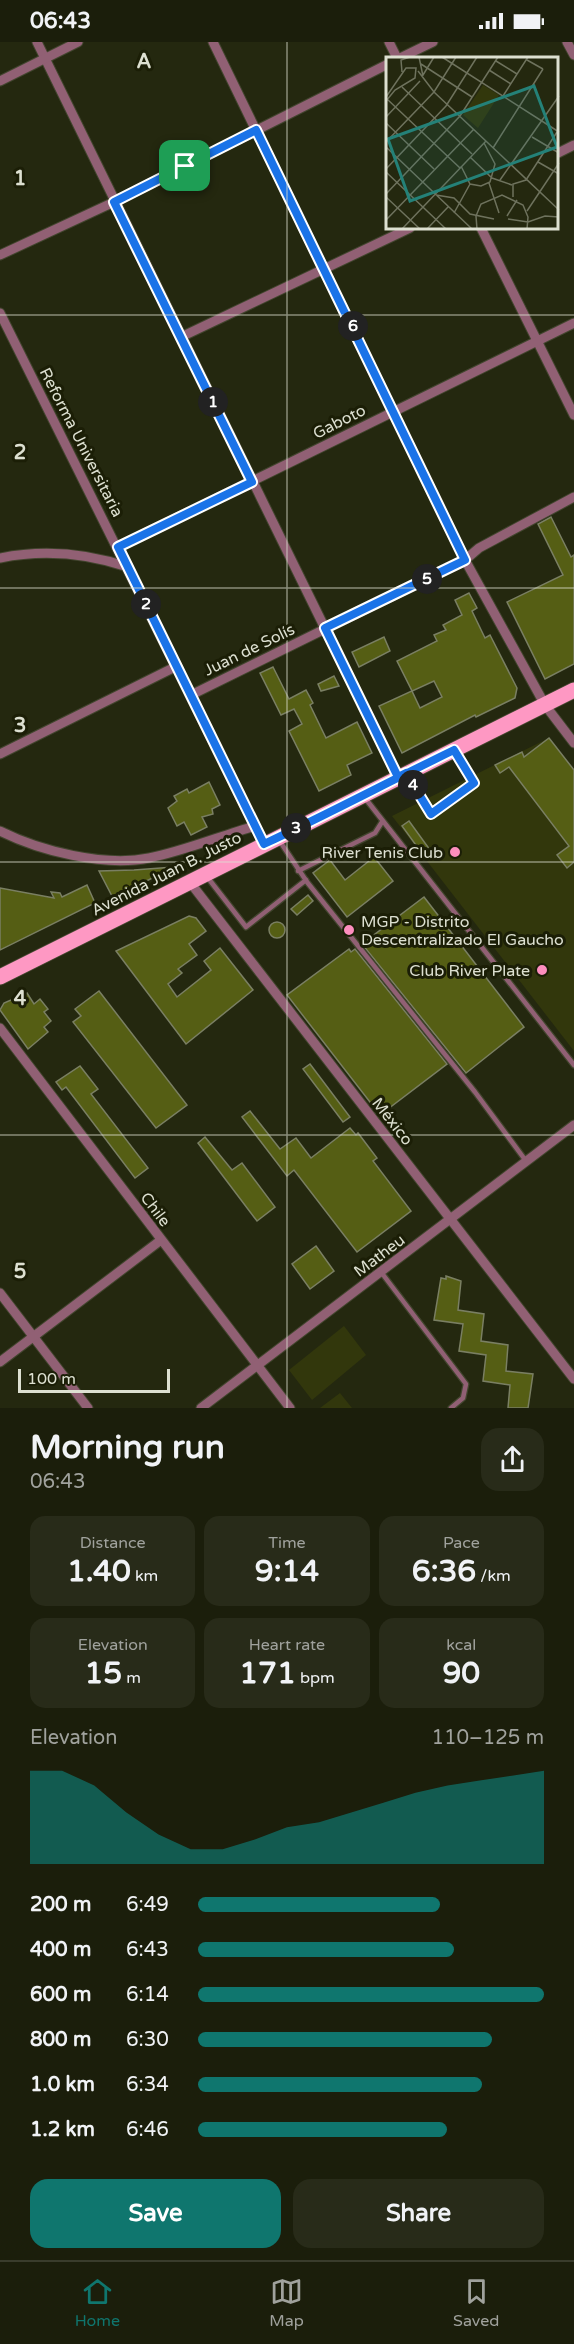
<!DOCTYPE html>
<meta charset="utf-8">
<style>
:root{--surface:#1b1e0b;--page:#282b19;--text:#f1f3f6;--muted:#a0a29d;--line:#393c2c;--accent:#0f766e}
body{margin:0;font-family:"Varela Round",sans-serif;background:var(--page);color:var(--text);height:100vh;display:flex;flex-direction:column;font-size:22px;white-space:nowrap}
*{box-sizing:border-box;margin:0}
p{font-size:20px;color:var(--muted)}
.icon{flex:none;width:33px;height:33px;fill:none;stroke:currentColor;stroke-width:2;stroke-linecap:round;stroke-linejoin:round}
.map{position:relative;height:1366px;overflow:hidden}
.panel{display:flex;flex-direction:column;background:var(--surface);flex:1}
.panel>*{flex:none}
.scale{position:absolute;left:18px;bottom:15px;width:152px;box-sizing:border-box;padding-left:6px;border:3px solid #dde0d1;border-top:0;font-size:16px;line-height:21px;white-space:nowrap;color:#dde0d1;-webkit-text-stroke:4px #1b1e06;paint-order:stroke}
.pin{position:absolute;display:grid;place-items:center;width:51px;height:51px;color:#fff;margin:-26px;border-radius:12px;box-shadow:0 3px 9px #0006}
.km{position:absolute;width:30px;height:30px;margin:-15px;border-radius:50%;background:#222;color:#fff;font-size:16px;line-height:30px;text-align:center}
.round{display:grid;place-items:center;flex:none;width:63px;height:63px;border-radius:18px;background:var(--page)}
.summary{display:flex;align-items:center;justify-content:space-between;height:102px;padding:0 30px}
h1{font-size:33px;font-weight:800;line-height:45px}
.stats{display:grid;grid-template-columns:repeat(3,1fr);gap:9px;height:102px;padding:6px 30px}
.stats div{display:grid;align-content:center;border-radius:15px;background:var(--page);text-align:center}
.stats b{font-size:30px;font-weight:800}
.stats small{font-size:16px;font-weight:400}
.stats p{font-size:16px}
.chart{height:168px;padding:12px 30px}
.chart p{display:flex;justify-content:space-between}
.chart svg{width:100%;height:108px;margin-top:6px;fill:var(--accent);opacity:.7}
.action{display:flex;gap:12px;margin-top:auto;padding:12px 30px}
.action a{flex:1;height:69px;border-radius:18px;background:var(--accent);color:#fff;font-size:24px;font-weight:800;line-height:69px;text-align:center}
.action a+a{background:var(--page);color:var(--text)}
ul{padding:0 30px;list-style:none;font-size:20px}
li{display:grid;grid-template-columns:96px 72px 1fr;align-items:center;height:45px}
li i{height:15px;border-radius:8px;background:var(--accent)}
.status{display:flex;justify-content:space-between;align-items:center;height:42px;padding:0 30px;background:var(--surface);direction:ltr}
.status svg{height:16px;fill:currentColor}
.tabs{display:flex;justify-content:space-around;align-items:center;height:84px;border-top:2px solid var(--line);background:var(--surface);font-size:16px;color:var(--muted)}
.tabs a{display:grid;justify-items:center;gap:3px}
.tabs .selected{color:var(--accent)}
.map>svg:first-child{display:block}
.green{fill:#32370c}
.building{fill:#555e14;stroke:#7a7f63;stroke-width:1.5;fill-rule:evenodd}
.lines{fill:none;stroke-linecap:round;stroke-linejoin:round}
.service-casing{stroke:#42452e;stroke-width:7}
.minor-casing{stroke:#42452e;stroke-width:11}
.primary-casing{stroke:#42452e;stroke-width:17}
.service{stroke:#916074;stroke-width:4.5}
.minor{stroke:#916074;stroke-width:9}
.primary{stroke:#fe98c3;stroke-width:15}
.route-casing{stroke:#fff;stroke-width:12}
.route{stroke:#1a73e8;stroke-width:8}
.grid{fill:none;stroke:#dde0d1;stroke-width:1.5;stroke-opacity:0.55}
.poi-dot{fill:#fd8ebe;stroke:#1b1e06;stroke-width:2}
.labels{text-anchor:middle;stroke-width:6;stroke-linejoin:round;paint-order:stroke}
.street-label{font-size:16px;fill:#dde0d1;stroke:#1b1e06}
.poi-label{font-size:16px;fill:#dde0d1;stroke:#1b1e06;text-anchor:end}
.inset-road{fill:none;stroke:#6e725d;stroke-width:1.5}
.view{fill:#248178;fill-opacity:0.15;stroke:#248178;stroke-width:3}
.inset-edge{fill:none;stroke:#dde0d1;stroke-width:3}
.grid-label{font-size:20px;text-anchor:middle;font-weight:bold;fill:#dde0d1;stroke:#1b1e06;stroke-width:6;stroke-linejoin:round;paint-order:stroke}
</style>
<div class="status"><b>06:43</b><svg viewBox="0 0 49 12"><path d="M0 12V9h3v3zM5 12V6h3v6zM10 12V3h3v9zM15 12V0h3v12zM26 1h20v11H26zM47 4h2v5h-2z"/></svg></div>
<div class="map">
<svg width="574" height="1366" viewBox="0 0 574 1366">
<rect width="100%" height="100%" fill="#24280f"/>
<g class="green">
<path d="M549,696L574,728V1009L392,774Z"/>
<path d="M344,1284L366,1313L312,1358L289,1328Z"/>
<path d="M340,1351L352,1366H320Z"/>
</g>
<g class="building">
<path d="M551,475L571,515L574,513V622L545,637L507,560L563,533L538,482Z"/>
<path d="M469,551L477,566L472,569L485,596L490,593L517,646L515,656L476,675L475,673L402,711L379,664L412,649L397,619L437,599L434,593L446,588L443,583L462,573L455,558ZM434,639L442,655L420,666L412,649Z"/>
<path d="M384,595L390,609L359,625L352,610Z"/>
<path d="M273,625L289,657L306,648L313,661L310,663L326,696L357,680L372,711L347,723L351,733L319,749L289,689L302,682L294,667L281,673L260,631Z"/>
<path d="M334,634L339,644L321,649L318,642Z"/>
<path d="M549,696L574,728V820L567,826L557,813L569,804L509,725L500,731L495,723L522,710L524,715Z"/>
<path d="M209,740L220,763L212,767L213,772L202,775L207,785L191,793L184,780L177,784L168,766L177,759L174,754L187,747L189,751Z"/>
<path d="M409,779L433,812L426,817L402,784Z"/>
<path d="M374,815L393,839L347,875L313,831L330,818L345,838Z"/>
<path d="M174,825L113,856L99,829L134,828Z"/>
<path d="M87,843L95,861L0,908V846L54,856L51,850L60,851L62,855Z"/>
<path d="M308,853L313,859L297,873L291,867Z"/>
<path d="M424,855L524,985L466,1031L362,902Z"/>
<path d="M189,874L196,876L206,889L189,902L197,913L178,927L182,931L168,942L177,955L211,928L204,919L220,906L253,948L186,1002L116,909Z"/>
<circle cx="277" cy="888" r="8"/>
<path d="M349,907L351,910L355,907L447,1022L380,1073L287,953Z"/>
<path d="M99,949L187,1063L156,1086L73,980L81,974L75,967Z"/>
<path d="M27,951L34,962L40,957L48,967L44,970L51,979L44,985L48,990L28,1007L0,968L4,961Z"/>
<path d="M310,1022L350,1075L343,1080L303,1027Z"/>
<path d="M80,1024L98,1047L91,1052L148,1126L135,1136L66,1045L62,1048L56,1040Z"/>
<path d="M250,1069L280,1107L296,1096L311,1116L350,1086L356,1093L358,1091L377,1116L373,1119L411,1169L357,1210L294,1128L287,1134L242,1075Z"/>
<path d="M205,1095L232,1128L242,1121L275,1165L257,1179L198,1101Z"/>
<path d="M316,1204L334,1229L310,1247L292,1222Z"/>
<path d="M446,1234L461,1239L458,1268L484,1272L481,1299L508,1303L506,1329L533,1332L528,1366H508L510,1343L483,1339L486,1313L459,1309L463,1282L434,1278L441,1236L446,1237Z"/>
</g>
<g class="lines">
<defs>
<g id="service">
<path d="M408,734L431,772L474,741L456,711"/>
<path d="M365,756L574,1023"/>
<path d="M279,798L307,840L475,1050L526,1119"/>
<path d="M298,829L375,791L382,780"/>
<path d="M208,836L246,885L306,838"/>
<path d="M381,1230L466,1342L463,1356L451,1366"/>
</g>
<g id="minor">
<path d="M37,0L398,735"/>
<path d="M213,0L465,518L545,663L574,701"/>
<path d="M389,0L397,16"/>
<path d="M567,0L574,13"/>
<path d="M400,16L433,0"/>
<path d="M0,39L78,0"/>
<path d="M558,111L574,103"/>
<path d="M481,186L574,373"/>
<path d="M0,213L114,160L388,22"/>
<path d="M0,271L264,802"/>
<path d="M181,295L410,186"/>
<path d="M118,505L574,281"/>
<path d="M0,516C44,507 86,511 128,525"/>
<path d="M191,653L465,518L479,506L574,455"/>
<path d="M0,712L177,624"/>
<path d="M0,789C40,809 104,825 149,816C184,809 220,794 255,784"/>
<path d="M189,839L574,1337"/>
<path d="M0,986L290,1366"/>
<path d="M0,1251L88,1366"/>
<path d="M0,1320L161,1198"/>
<path d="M201,1366L574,1083"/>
</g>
<path id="primary" d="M0,935L574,648"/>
</defs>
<use href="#service" class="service-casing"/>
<use href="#minor" class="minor-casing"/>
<use href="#primary" class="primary-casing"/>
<use href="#service" class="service"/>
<use href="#minor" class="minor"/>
<use href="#primary" class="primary"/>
</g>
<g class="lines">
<defs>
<path id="route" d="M185,124L114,160L252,440L118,505L264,802C328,772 390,739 454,708L474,741L431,772L406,731L398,735L325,586L465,518L256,88L185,124"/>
</defs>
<use href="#route" class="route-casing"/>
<use href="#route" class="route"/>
</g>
<path class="grid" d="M287,0V1366M0,273H574M0,546H574M0,820H574M0,1093H574"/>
<g class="poi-dot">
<circle cx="455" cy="810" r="6"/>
<circle cx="349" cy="888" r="6"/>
<circle cx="542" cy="928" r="6"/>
</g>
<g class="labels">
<g class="street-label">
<text transform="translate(339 379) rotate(-27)" y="6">Gaboto</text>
<text transform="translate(82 400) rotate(63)" y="6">Reforma Universitaria</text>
<text transform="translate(249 607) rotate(-26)" y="6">Juan de Solís</text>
<text transform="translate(166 831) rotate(-27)" y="6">Avenida Juan B. Justo</text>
<text transform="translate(393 1079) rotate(52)" y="6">México</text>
<text transform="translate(156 1167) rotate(53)" y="6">Chile</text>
<text transform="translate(379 1213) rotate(-37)" y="6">Matheu</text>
</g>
<g class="poi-label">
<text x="443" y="816">River Tenis Club</text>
<text x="361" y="885" text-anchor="start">MGP - Distrito<tspan x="361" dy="18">Descentralizado El Gaucho</tspan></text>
<text x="530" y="934">Club River Plate</text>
</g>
</g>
<g transform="translate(386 15)">
<rect width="172" height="172" fill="#24280f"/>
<path d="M97,28L113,38L92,71L77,58Z" fill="#32370c"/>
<path class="inset-road" d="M33,0L37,19M56,0L173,75M141,3L157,12M110,4L131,17M35,7L86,40M103,13L125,27M32,14L48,35L173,153M16,15L15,3L24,0M37,18L48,0M16,30L86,97M117,39L142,0M0,40L20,11H30L29,21L9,33L0,44M1,42L74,111M0,60L34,24M0,66L48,112M146,80L173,96M0,85L48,35L70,0M0,90L86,172M107,91L157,12M84,100L106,121L126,128M152,105L173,117M75,109L84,127L95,129L104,125L109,107L98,86M0,112L60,49L91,0M0,115L60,172M114,123L173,39M103,126L113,156M0,137L74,59L112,0M50,138L68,141L84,157L108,162M0,140L34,172M127,140V127L140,123L171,75M141,154L173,106M68,156L84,127M121,159L131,143M122,162L142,165L159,159L173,160M0,163L88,72M16,172L100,84M41,172L62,150M91,172L90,159L95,147L116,138L137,148L142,160L141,172"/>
<path class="view" d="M148,29L171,90L24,144L2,82Z"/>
<rect width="172" height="172" class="inset-edge"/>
</g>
<g class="grid-label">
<text x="144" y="26">A</text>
<text x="20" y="143">1</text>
<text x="20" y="417">2</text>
<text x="20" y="690">3</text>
<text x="20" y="963">4</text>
<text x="20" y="1236">5</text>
</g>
</svg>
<div class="scale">100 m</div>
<div class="pin" style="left:185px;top:124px;background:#1e9e55"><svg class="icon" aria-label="arrive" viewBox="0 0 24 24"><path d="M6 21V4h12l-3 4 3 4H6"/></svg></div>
<b class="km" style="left:213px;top:360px">1</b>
<b class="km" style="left:146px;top:562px">2</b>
<b class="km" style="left:296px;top:786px">3</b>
<b class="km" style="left:413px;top:743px">4</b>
<b class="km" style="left:427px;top:537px">5</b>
<b class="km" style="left:353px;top:284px">6</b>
</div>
<section class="panel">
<div class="summary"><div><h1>Morning run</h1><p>06:43</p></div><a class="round"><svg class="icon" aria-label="share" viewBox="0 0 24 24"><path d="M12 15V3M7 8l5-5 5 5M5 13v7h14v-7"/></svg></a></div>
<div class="stats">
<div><p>Distance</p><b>1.40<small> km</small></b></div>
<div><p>Time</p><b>9:14</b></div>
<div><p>Pace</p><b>6:36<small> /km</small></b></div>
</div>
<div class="stats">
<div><p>Elevation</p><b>15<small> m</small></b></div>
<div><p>Heart rate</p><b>171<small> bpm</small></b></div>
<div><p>kcal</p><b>90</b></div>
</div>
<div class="chart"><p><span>Elevation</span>110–125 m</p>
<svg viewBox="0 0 160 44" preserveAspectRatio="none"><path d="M0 44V6L10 6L20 12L30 23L40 32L50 38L60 38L70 34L80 29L90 27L100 23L110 19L120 15L130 12L140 10L150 8L160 6V44z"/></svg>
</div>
<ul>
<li><b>200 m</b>6:49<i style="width:70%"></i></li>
<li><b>400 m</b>6:43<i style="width:74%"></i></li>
<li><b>600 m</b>6:14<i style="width:100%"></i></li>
<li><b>800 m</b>6:30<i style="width:85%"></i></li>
<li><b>1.0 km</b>6:34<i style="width:82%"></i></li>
<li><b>1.2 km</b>6:46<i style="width:72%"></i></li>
</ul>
<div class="action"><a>Save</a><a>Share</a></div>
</section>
<nav class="tabs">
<a class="selected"><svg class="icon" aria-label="home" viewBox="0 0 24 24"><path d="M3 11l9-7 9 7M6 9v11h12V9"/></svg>Home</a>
<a><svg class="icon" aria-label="map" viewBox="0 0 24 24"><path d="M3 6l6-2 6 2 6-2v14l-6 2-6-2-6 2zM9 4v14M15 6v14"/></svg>Map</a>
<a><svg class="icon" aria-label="saved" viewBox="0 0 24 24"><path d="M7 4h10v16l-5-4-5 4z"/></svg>Saved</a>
</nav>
